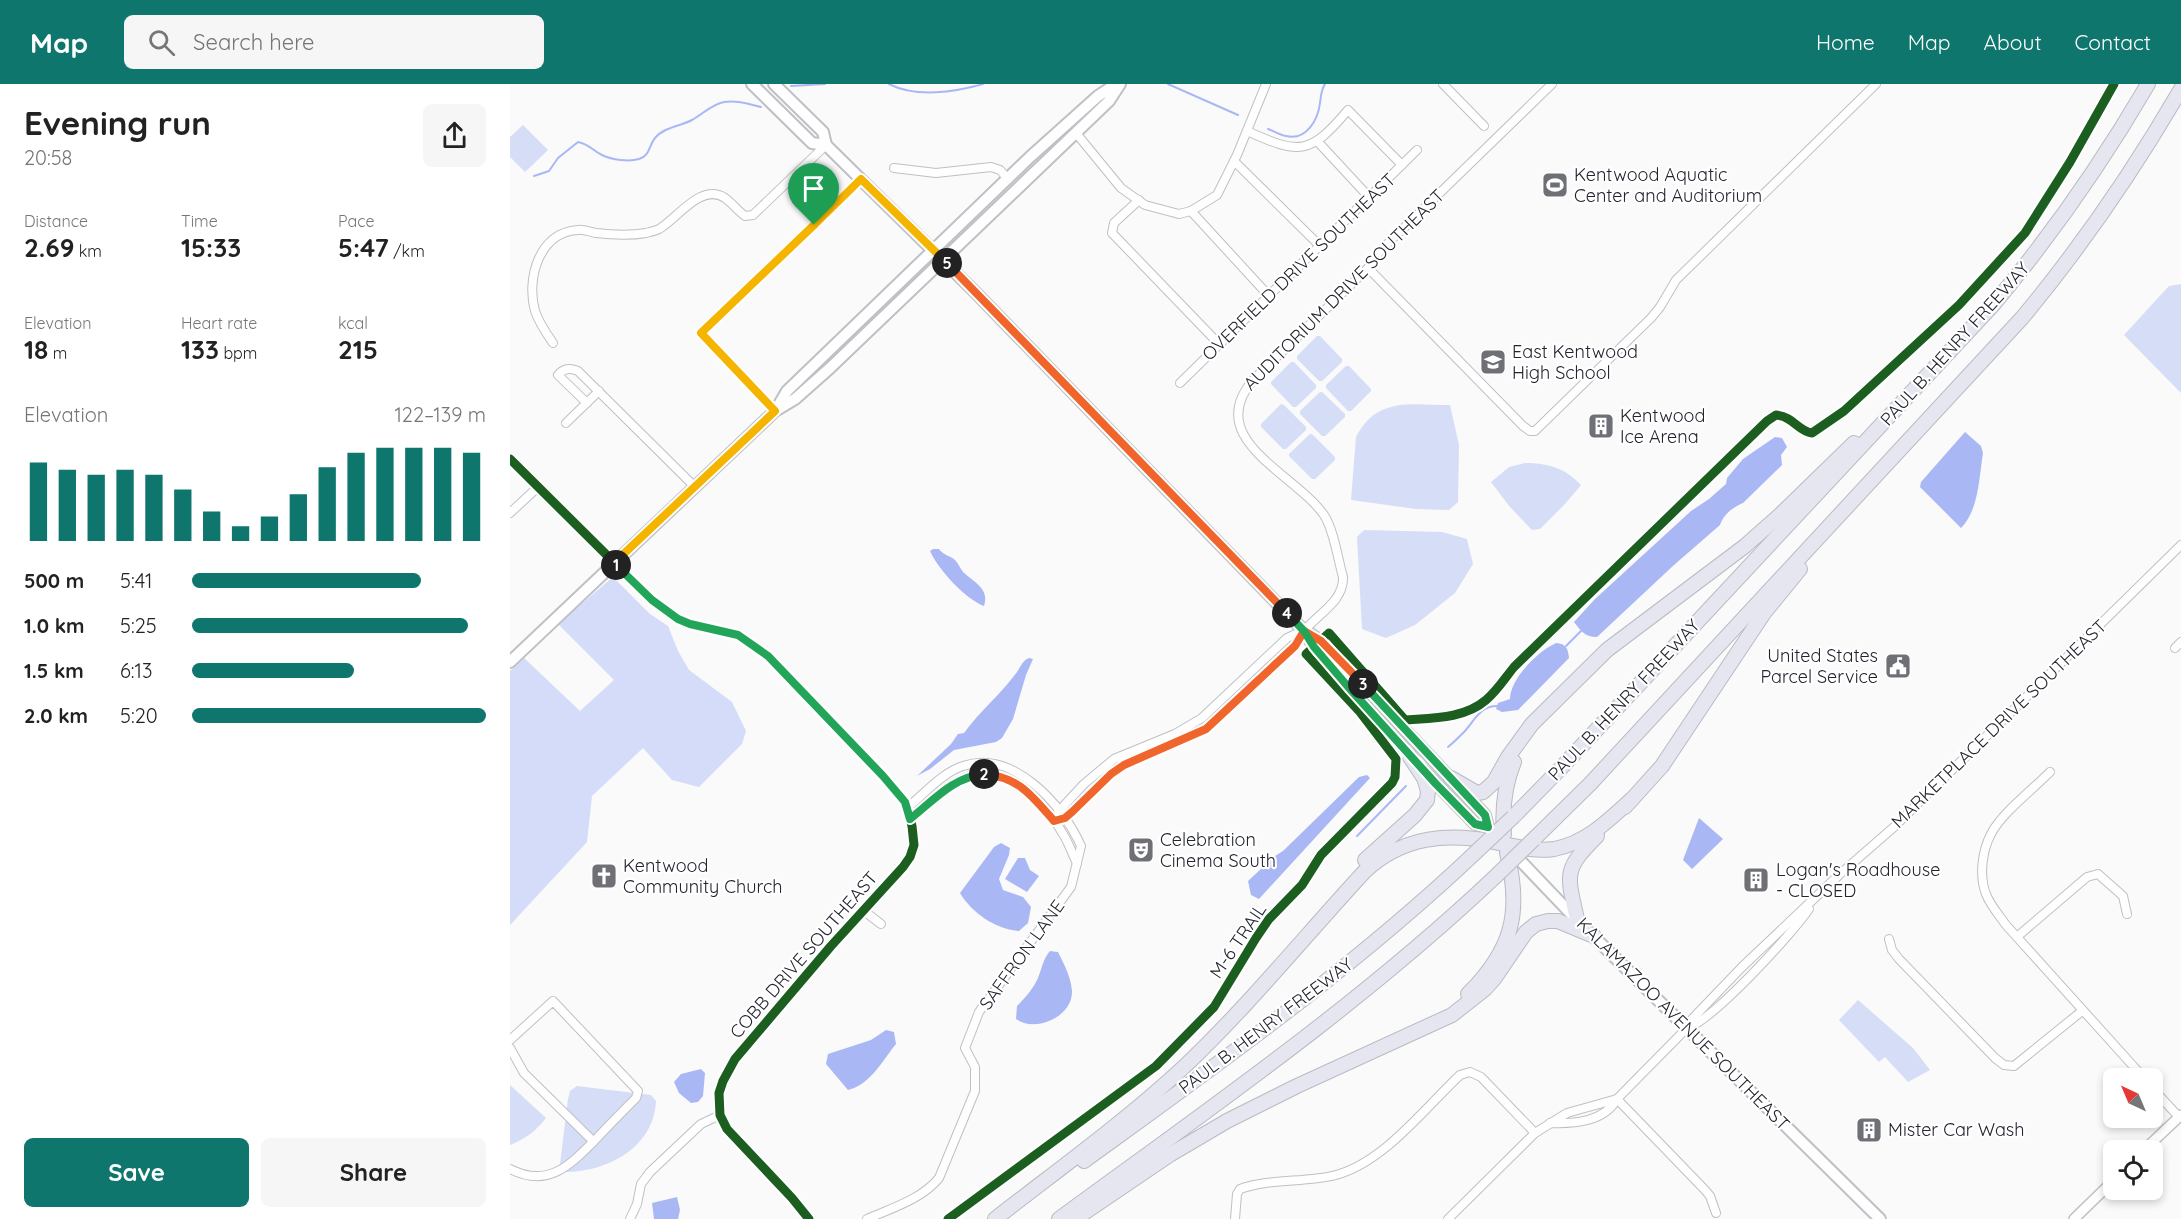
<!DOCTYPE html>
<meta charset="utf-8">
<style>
:root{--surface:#fff;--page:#f6f6f6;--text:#222;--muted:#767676;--accent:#0f766e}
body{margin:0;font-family:Quicksand,sans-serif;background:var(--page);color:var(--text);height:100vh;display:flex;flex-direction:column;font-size:22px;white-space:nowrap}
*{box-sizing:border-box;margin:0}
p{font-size:20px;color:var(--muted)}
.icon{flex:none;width:33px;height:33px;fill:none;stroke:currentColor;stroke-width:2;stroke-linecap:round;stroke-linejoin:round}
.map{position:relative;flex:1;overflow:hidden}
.details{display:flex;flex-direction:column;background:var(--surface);width:510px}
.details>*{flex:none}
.needle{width:39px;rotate:316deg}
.tools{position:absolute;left:1593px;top:984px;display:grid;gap:12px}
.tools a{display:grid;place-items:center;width:60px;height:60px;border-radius:9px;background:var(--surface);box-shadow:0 3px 9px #0003;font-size:30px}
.pin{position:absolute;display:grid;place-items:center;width:51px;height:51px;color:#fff;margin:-62px -26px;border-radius:50% 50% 50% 0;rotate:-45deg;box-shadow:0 0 6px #0007}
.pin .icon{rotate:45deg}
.km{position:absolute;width:30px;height:30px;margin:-15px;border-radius:50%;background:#222;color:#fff;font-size:16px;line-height:30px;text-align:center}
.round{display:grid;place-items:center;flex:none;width:63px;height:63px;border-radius:9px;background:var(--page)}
.summary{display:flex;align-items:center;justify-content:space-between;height:102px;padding:0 24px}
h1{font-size:33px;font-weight:800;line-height:45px}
.metrics{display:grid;grid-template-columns:repeat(3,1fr);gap:9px;height:102px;padding:6px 24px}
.metrics div{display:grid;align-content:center}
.metrics b{font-size:26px;font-weight:800}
.metrics small{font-size:16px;font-weight:400}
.metrics p{font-size:16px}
.chart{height:168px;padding:12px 24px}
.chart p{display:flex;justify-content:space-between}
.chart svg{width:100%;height:108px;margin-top:6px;stroke:var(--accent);stroke-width:6}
.cta{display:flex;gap:12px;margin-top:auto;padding:12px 24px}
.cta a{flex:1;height:69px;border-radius:9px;background:var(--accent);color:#fff;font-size:24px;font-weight:800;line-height:69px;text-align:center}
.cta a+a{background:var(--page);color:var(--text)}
ul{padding:0 24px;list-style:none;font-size:20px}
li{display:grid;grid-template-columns:96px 72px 1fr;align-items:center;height:45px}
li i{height:15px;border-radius:8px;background:var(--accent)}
header{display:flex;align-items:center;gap:36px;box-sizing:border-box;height:84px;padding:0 30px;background:var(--accent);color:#fff}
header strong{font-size:28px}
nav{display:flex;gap:33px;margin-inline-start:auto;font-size:21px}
.search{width:420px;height:54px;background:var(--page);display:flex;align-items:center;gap:15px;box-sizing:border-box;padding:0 21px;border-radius:9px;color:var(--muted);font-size:22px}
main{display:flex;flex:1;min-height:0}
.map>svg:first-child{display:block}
.green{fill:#d6ddf6}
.forest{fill:#d4dcf9}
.water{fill:#a9b8f4}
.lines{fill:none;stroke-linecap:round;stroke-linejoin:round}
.stream{stroke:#a9b8f4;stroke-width:2}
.minor-casing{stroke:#bfc0c5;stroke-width:10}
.tertiary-casing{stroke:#bfc0c5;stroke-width:12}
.secondary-casing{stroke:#bfc0c5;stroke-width:14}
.motorway-casing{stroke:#b8bbc4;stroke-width:16}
.minor{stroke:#fefefe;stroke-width:8}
.tertiary{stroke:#fefefe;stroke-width:9}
.secondary{stroke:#fefefe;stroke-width:10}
.motorway{stroke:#e5e6ef;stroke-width:14}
.motorway-bridge-casing{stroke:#b8bbc4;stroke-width:16;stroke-linecap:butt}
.motorway-bridge{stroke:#e5e6ef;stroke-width:14}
.cycleway-casing{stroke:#fff;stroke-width:13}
.cycleway{stroke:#1b5e20;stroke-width:9}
.split-1-casing{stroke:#fff;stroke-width:12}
.split-2-casing{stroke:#fff;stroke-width:12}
.split-3-casing{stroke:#fff;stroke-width:12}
.split-4-casing{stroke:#fff;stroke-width:12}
.split-5-casing{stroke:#fff;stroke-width:12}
.split-6-casing{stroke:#fff;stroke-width:12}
.split-1{stroke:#f5b400;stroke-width:8}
.split-2{stroke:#22a559;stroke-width:8}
.split-3{stroke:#f0652b;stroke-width:8}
.split-4{stroke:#22a559;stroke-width:8}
.split-5{stroke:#f0652b;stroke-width:8}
.split-6{stroke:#f5b400;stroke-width:8}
.labels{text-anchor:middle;stroke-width:4.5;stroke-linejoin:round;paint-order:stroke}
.poi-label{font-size:18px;fill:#22252f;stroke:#fff;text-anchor:start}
.street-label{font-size:18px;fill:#22252f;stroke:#fff}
</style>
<header>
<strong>Map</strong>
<div class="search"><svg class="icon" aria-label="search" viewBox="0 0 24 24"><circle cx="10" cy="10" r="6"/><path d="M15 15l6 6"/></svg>Search here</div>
<nav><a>Home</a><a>Map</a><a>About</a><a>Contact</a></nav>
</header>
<main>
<section class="details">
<div class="summary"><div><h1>Evening run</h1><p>20:58</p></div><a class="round"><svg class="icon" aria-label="share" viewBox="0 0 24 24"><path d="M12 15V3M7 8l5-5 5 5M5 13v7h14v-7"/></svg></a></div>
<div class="metrics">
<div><p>Distance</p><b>2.69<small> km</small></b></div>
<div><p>Time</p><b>15:33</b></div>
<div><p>Pace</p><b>5:47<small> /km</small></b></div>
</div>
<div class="metrics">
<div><p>Elevation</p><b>18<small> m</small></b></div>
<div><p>Heart rate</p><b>133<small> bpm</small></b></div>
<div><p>kcal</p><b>215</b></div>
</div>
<div class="chart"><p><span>Elevation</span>122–139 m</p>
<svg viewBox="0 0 160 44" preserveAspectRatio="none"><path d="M5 44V12M15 44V15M25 44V17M35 44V15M45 44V17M55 44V23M65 44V32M75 44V38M85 44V34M95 44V25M105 44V14M115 44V8M125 44V6M135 44V6M145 44V6M155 44V8"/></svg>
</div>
<ul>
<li><b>500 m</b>5:41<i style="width:78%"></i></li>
<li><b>1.0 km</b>5:25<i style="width:94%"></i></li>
<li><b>1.5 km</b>6:13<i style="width:55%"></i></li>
<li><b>2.0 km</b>5:20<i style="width:100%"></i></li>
</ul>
<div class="cta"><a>Save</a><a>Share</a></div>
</section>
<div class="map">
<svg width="1671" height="1135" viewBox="0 0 1671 1135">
<rect width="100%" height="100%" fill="#fafafa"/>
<g class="green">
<path d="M13,41L38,66L15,88L0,73V53Z"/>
<path d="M1671,200V309L1614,251L1659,202Z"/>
<path d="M807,252H810L832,275V278L812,297H809L787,275V272Z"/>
<path d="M781,278H784L806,301V304L786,323H783L761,300V298Z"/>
<path d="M836,282H839L861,305V307L841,327H838L816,304V301Z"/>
<path d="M810,308H812L835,330V333L815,352H812L790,330V327Z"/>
<path d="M771,320L774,321L796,343V346L776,365H773L751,343V340Z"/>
<path d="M940,321L949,361L948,418L939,426L906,425L841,416L846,353C867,312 901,321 940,321Z"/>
<path d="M800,350H802L825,373V376L805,395H802L779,372V370Z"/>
<path d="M1015,379C1038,379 1055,384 1071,401L1055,420L1030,445L1022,446L1000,423L981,398L999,383Z"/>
<path d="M854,446L932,448L957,455L963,480L945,509L905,541L876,554L852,545L847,453Z"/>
<path d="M1348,916L1403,964L1420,986L1398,998L1375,973L1369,978L1329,936Z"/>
<path d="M0,1001L36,1034C26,1047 15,1055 0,1061Z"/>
<path d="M67,1002L141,1011L146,1017C144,1066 92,1090 49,1088L58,1015L60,1007Z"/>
</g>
<path class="forest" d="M103,493L140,530L158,542L168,567L179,586L222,618L236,647L232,660L189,703L162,696L133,664L82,712L77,758L0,841V587L14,574L70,627L104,596L48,540Z"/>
<g class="water">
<path d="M1455,348L1471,362L1473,369C1469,393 1469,426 1451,444L1410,403L1411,398Z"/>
<path d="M1265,353L1272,354L1277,363L1271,371L1272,381L1233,419C1222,424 1214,430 1210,441L1164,481L1087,553C1075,553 1071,547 1064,538L1085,515L1181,427L1199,415L1216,400L1217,394L1233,375Z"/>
<path d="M423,465H429C433,471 439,471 445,476C448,479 450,484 453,488C464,498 480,505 474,522C455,515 428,485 420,467Z"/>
<path d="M1046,559C1056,560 1058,564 1059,574L1008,626L992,628L986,625L988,619L1000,615C1000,595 1028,567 1046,559Z"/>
<path d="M519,574L523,575L516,591L503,635L492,654L486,658L444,666L420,685L407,692L441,660L448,650L454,649C470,627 491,610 507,588C511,582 513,576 519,574Z"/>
<path d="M857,691L860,694L749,815L741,811L738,797L765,772L773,767L849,693Z"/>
<path d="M1189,734L1213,755L1182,785L1173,776Z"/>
<path d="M491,759L500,764L499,771L489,795L493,806L513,813L521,823L518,839L509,847C485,845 462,829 450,809L484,763Z"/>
<path d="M508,774H515L520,786L529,792L517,808L495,795Z"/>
<path d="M540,867L548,868C554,880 561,893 562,907C563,933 525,949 506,935L507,922C515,914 523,905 528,894C532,884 533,875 540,867Z"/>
<path d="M376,946L384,948L386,960C373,976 360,1001 338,1006L316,980L318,970L361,956Z"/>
<path d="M191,985L195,989L193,1012L188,1018L181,1019L169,1009L164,998L171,990Z"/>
<path d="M167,1113L170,1126L168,1135H144L142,1119Z"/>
</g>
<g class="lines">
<g class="stream">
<path d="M379,0C406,14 445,8 473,0"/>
<path d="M658,0L728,31"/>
<path d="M281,2L315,0"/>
<path d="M758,45C764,47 770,51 776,52C797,57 808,35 810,19C811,12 811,6 815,0"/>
<path d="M24,92L39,87L48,74L68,58C79,60 83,67 92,71C102,76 119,78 129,75C140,72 139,61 145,54C154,43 171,42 182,36C193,30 202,20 214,18C226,16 239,20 251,23"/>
<path d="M1056,562L1071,547"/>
<path d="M938,663C943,659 948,654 953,649C964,638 969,622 987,622"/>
<path d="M847,752L896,702"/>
</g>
<defs>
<g id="minor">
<path d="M933,0L974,42"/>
<path d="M737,47C790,71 800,71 838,26L892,81"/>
<path d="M566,49L611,104L635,121L669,130L681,127L707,111L727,71L756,0"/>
<path d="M808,58L859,113"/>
<path d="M724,77L810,162"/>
<path d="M384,84L426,89L481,83L490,86L498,95"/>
<path d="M629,116L604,139L602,149L709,260"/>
<path d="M681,127L759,212"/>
<path d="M858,184L1013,342L1020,347H1025L1141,234L1150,223L1166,196L1366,0"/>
<path d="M43,259C36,249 29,239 25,227C16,195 29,148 68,146C74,145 80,148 86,149C103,151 119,152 136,149C140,148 145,147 149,145C167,135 191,98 215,114C222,119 228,127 235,132L243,131L316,61"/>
<path d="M670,299L907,66"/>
<path d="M77,319L48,291C53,285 60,283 68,287L185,403"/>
<path d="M265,327L191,249L351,95"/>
<path d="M56,339L89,307"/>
<path d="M0,375L142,516L168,535L180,540L228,551L258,572L373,692L395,718L402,742L404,761L400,773L393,783L321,862L225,975L213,997L209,1009L210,1031L217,1045L282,1114L299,1135"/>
<path d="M0,429L28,403"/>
<path d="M1665,564L1671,558"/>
<path d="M1540,688C1523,705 1491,730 1481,750C1472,767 1469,792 1476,810C1480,821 1489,831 1496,841L1634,994"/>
<path d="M548,728L574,700L604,675L665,650L692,634L777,554L792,547"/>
<path d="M400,735C417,722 432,704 452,695C493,675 534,717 553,750C559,759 562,770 567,779"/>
<path d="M544,737L555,734L562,728L601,690L613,681L696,645L785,562C788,556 791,550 795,546C809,529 834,517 833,493C828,476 824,446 814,431C785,389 691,355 744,295L858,184L870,167L1042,0"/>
<path d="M354,827L371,840"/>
<path d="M1508,852L1577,793L1588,790L1613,812L1617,830"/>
<path d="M1379,855L1382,866L1389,875L1485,974L1494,981L1504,982L1572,927"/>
<path d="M1177,944C1202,937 1282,850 1299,825"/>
<path d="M0,956L43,917L128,1007L126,1014C113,1027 100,1040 87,1054C61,1080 39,1105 0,1085"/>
<path d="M0,964L14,989L83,1057"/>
<path d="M1642,1004L1669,1033"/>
<path d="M1107,1015L1195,1106L1200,1112L1206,1129"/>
<path d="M1040,1039C1064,1040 1094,1038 1107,1015L1177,944L1183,934L1232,883L1330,790L1384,743L1671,461"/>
<path d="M120,1135L127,1120L131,1100L140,1088L191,1040L210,1031"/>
<path d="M357,1135C382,1124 412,1115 429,1094L465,1007V983L455,964L469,928L561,803L571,762C553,721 503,665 453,682C433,688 413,711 397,724"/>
<path d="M725,1135L727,1110L730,1105C760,1094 795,1099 826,1091C874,1078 915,1024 950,991L960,988L971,993L1025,1049"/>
<path d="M938,1135L1025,1049L1057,1029L1107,1015"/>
</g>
<g id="tertiary">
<path d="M1634,1066L1671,1031"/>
<path d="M1564,1135L1604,1096"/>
</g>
<g id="secondary">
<path d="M242,0L302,59L316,61"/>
<path d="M264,0L313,48L316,61L464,207L794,547L804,563L899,671"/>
<path d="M267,324L277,307L520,73L588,12L606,0"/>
<path d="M797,548L811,557L975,731L978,743L981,746"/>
<path d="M0,578L265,327L285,315L320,284L599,17L610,0"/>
<path d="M912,685L965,740L978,743"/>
<path d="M1002,768L1068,837"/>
<path d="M1079,848L1370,1135"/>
</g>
<g id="motorway">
<path d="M941,694L967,709L973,708L984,698L998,673L1022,640L1097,566L1235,462L1270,431L1344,359"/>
<path d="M1115,723L1152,682L1254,529L1290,485"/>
<path d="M1003,733L1050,685L1482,222C1541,152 1592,79 1638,0"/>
<path d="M994,750C992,725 994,702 1004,678"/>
<path d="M1024,755L1080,700L1512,234C1572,162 1624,86 1671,5"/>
<path d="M855,776L905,731L917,716L918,707L914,694L896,667"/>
<path d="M1067,835C1057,790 1053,786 1087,752"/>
<path d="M958,910C1002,866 1012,829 997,769"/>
<path d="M574,1077C709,979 845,883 966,768"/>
<path d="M485,1135C549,1085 616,1037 676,981C740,920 795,852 855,787C892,753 936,748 984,758C1003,762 1024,768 1044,765C1076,759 1098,737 1121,716"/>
<path d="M549,1135C699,1025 852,919 987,791"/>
<path d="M565,1135L661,1070L717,1037L787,1002L942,931L975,905L984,895L1016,848L1026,840L1038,837H1048L1084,852"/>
</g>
</defs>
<use href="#minor" class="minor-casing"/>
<use href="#tertiary" class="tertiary-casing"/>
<use href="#secondary" class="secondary-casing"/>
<use href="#motorway" class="motorway-casing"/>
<use href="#minor" class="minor"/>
<use href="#tertiary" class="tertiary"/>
<use href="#secondary" class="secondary"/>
<use href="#motorway" class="motorway"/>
<defs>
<g id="motorway-bridge">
<path d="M966,768L1003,733"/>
<path d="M987,791L1024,755"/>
</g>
</defs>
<use href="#motorway-bridge" class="motorway-bridge-casing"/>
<use href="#motorway-bridge" class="motorway-bridge"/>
<defs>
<g id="cycleway">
<path d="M0,375L142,516L168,535L180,540L228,551L258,572L373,692L395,718L402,742L404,761L400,773L393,783L321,862L225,975L213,997L209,1009L210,1031L217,1045L282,1114L299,1135"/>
<path d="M438,1135L646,982L704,923L746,854L759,835L792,801L811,771L882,699L885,693L886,675L850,628L796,570L819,549L895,636C922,634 954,635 976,616C987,607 995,594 1004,583L1257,337L1266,331C1284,333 1288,347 1302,349L1334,327L1449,221L1515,149L1560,78L1604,0"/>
</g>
</defs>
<use href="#cycleway" class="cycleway-casing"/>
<use href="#cycleway" class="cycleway"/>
</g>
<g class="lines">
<defs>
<path id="split-1" d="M106,481L104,479L265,327L191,249L304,141"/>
<path id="split-2" d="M106,481L142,516L168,535L180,540L228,551L258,572L373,692L395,718L400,735C423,717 443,693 474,690"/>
<path id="split-3" d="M474,690C509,693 522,712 544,737L555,734L562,728L601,690L614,681L696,645L785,562L794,547L811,557L853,600"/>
<path id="split-4" d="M777,529L794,547L804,563L840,605L926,700L965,740L978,743L975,731L853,600"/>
<path id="split-5" d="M437,179L777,529"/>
<path id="split-6" d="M304,141L351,95L437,179"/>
</defs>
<use href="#split-1" class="split-1-casing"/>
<use href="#split-2" class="split-2-casing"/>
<use href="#split-3" class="split-3-casing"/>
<use href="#split-4" class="split-4-casing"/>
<use href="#split-5" class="split-5-casing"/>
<use href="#split-6" class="split-6-casing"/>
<use href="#split-1" class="split-1"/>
<use href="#split-2" class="split-2"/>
<use href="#split-3" class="split-3"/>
<use href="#split-4" class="split-4"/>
<use href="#split-5" class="split-5"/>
<use href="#split-6" class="split-6"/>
</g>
<defs>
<symbol id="stadium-square" viewBox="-11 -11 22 22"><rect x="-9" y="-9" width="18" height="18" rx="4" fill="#6e7076" stroke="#fff"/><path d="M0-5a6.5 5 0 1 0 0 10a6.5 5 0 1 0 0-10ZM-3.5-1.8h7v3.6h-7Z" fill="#fff"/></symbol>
<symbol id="school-square" viewBox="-11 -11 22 22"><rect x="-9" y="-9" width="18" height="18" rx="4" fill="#6e7076" stroke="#fff"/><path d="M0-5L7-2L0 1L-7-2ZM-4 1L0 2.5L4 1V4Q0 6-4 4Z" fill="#fff"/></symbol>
<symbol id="building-square" viewBox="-11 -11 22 22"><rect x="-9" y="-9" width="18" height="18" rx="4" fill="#6e7076" stroke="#fff"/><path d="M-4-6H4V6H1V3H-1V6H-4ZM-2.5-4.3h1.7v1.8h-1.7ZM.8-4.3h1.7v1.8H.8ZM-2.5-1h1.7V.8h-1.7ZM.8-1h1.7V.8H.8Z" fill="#fff"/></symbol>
<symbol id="civic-square" viewBox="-11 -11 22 22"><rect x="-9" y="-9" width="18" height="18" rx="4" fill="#6e7076" stroke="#fff"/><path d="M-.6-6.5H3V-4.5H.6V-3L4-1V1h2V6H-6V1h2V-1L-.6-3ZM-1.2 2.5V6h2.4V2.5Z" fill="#fff"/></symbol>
<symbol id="theatre-square" viewBox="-11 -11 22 22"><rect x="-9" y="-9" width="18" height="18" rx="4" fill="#6e7076" stroke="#fff"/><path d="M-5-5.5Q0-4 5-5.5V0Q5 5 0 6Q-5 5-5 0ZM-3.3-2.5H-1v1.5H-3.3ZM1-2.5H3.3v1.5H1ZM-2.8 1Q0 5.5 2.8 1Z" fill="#fff"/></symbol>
<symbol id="church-square" viewBox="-11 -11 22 22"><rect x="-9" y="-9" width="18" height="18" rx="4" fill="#6e7076" stroke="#fff"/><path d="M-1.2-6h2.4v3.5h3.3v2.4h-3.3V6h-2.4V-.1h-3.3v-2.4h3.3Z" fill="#fff"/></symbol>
</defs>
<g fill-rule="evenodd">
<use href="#stadium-square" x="1030" y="86" width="30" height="30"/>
<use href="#school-square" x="968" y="263" width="30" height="30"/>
<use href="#building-square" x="1076" y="327" width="30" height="30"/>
<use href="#civic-square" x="1373" y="567" width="30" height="30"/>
<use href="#theatre-square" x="616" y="751" width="30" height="30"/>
<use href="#church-square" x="79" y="777" width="30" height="30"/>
<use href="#building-square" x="1231" y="781" width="30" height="30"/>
<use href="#building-square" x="1344" y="1031" width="30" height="30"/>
</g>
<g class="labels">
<g class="poi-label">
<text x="1064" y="97">Kentwood Aquatic<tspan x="1064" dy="21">Center and Auditorium</tspan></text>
<text x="1002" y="274">East Kentwood<tspan x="1002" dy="21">High School</tspan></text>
<text x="1110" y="338">Kentwood<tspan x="1110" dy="21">Ice Arena</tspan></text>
<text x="1368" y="578" text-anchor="end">United States<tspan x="1368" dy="21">Parcel Service</tspan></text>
<text x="650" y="762">Celebration<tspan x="650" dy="21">Cinema South</tspan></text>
<text x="113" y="788">Kentwood<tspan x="113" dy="21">Community Church</tspan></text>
<text x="1266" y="792">Logan's Roadhouse<tspan x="1266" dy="21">- CLOSED</tspan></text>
<text x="1378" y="1052">Mister Car Wash</text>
</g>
<g class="street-label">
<text transform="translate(789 183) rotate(-44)" y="6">OVERFIELD DRIVE SOUTHEAST</text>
<text transform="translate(834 206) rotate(-45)" y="6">AUDITORIUM DRIVE SOUTHEAST</text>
<text transform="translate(1445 260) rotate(-48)" y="6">PAUL B. HENRY FREEWAY</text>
<text transform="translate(1114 616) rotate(-47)" y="6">PAUL B. HENRY FREEWAY</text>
<text transform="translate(1489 640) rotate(-44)" y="6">MARKETPLACE DRIVE SOUTHEAST</text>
<text transform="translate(728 857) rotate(-56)" y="6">M-6 TRAIL</text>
<text transform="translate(294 871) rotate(-49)" y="6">COBB DRIVE SOUTHEAST</text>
<text transform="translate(512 871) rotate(-54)" y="6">SAFFRON LANE</text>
<text transform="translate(1173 940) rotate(45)" y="6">KALAMAZOO AVENUE SOUTHEAST</text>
<text transform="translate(756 942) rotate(-37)" y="6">PAUL B. HENRY FREEWAY</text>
</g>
</g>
</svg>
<div class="tools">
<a><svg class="needle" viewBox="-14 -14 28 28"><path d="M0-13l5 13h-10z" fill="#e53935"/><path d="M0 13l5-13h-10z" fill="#767676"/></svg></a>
<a><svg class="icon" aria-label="locate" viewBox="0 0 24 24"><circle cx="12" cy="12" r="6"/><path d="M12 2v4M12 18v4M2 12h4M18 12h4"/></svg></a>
</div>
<div class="pin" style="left:304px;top:141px;background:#1e9e55"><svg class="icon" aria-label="arrive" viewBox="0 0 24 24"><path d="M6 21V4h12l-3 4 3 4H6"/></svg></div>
<b class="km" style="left:106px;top:481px">1</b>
<b class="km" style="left:474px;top:690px">2</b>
<b class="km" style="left:853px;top:600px">3</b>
<b class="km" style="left:777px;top:529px">4</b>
<b class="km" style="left:437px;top:179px">5</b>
</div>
</main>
